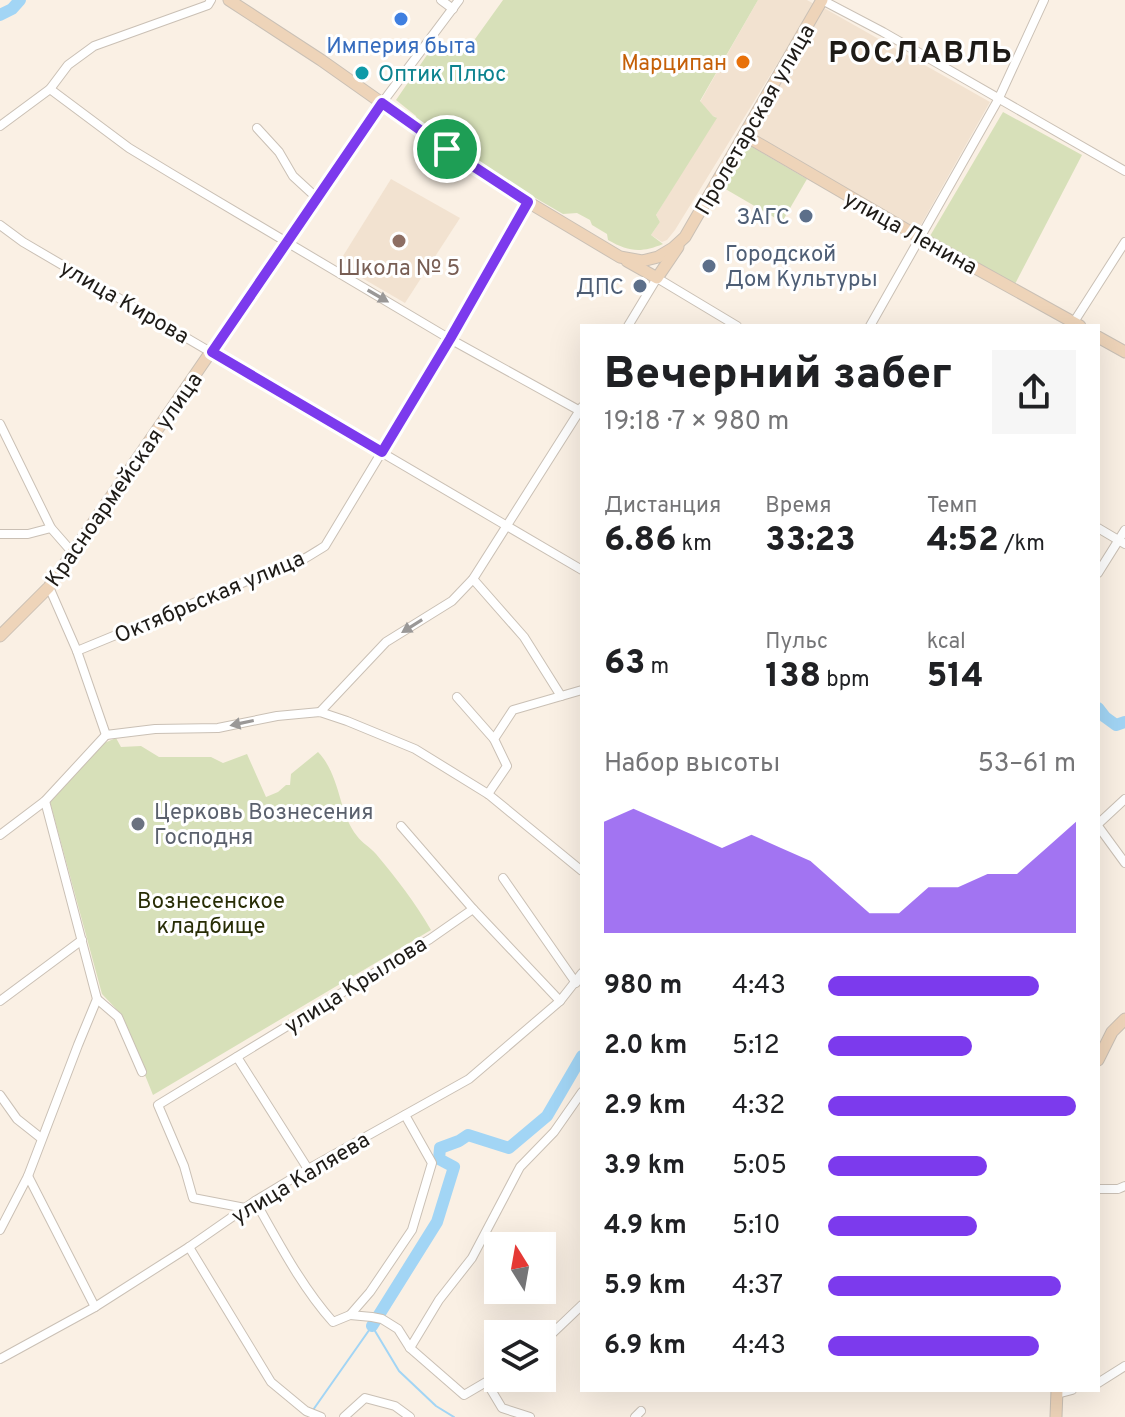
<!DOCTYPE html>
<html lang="ru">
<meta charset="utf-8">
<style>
:root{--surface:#fff;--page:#f6f6f6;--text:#202124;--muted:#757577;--accent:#7c3aed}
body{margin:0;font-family:Overpass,sans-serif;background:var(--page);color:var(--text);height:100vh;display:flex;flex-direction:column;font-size:30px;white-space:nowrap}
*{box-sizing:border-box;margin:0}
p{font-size:26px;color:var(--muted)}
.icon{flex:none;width:44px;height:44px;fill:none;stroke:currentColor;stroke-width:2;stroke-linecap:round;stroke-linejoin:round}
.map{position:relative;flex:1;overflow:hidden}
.side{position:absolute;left:580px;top:324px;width:520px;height:1068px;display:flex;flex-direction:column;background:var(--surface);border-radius:0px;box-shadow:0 8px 32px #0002}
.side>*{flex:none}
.needle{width:52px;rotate:349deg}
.tools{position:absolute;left:484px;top:1232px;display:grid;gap:16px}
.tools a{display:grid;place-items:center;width:72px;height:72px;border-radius:0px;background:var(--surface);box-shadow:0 8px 32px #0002;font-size:40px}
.pin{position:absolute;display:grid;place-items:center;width:68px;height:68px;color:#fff;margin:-34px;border:4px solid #fff;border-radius:50%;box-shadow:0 2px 8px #0007}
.round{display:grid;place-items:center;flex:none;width:84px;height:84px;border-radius:0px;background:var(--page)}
.head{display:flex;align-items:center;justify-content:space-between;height:136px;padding:0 24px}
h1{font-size:44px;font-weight:800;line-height:60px}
.metrics{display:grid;grid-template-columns:repeat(3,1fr);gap:12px;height:136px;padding:8px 24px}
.metrics div{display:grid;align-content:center}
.metrics b{font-size:34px;font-weight:800}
.metrics small{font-size:22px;font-weight:400}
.metrics p{font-size:22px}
.chart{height:224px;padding:16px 24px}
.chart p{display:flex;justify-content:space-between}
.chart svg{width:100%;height:144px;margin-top:8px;fill:var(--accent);opacity:.7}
ul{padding:0 24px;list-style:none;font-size:26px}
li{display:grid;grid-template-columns:128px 96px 1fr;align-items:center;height:60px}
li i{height:20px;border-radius:10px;background:var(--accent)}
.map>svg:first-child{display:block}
.built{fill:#f2e2d0}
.green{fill:#d7e0b9}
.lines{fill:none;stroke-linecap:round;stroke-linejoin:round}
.stream{stroke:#a2d5f5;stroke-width:2}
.river{stroke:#a2d5f5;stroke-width:12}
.minor-casing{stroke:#cac0b5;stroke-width:10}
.secondary-casing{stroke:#cac0b5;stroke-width:13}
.minor{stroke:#fff;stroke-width:8}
.secondary{stroke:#eed4b9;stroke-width:11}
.oneway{fill:#9a9897}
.route-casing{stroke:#fff;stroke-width:16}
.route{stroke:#7c3aed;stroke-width:10}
.shop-dot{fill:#3f7fe0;stroke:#fff;stroke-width:3}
.food-dot{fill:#e8710a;stroke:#fff;stroke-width:3}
.culture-dot{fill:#0f9aa8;stroke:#fff;stroke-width:3}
.service-dot{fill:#5c6f8a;stroke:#fff;stroke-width:3}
.education-dot{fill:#8d6e63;stroke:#fff;stroke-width:3}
.worship-dot{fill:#6b7280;stroke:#fff;stroke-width:3}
.labels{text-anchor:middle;stroke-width:6;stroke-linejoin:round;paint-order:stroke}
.shop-label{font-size:22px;fill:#366cbe;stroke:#fff}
.food-label{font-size:22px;fill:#c56008;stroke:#fff;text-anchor:end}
.culture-label{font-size:22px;fill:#0d838f;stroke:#fff;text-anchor:start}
.street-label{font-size:22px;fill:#1e1b17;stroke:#fff}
.service-label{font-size:22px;fill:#4e5e75;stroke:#fff;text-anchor:end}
.education-label{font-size:22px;fill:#785e54;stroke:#fff}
.worship-label{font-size:22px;fill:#5b616d;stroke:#fff;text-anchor:start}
.park-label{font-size:22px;fill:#282d05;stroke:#fff}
.district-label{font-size:30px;font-weight:bold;letter-spacing:2px;fill:#1e1b17;stroke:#fff}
</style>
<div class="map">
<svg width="1125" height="1417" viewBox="0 0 1125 1417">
<rect width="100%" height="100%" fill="#faf0e4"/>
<g class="built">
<path d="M758,0H807L814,4L675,230L667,240L662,242L651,235L660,222L656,215L716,117L713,116L700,102Z"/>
<path d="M824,8L990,102L918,230L752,134Z"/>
<path d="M391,179L460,218L405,303L338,264Z"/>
</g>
<g class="green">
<path d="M503,0H758L700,101L713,116L717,118L656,215L660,222L651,235L663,244C641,253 629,252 608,240L607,234L592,225L590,220L577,213L563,214L508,182L418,125L416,116L396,100L436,42L465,53Z"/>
<path d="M1003,112L1082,155L1015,284L930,236Z"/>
<path d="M747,144L807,179L782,222L722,187Z"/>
<path d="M116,738L121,747L141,746L159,757H211L223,763L247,754L266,797L278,792L286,785H290L291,774L318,752C341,776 338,812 357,836C362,843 370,847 376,854C396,878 415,902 431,930L153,1095L120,1013L102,994L50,802L102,744Z"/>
</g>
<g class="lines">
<path class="stream" d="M313,1410L372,1326L399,1371L436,1406L454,1417"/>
<g class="river">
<path d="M0,15L12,9L20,0"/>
<path d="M1098,708L1105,717L1116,725L1125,722"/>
<path d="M372,1326L437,1222L454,1167L439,1159L440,1148L459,1141L468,1135L509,1148L547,1116L582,1056"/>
</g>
<defs>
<g id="minor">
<path d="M441,0L453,9"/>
<path d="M822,0L883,32L1125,171"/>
<path d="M50,89L129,148L172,174L450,339L582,412"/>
<path d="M382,103L459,0"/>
<path d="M0,126L50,89L68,65L94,46L208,5L211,0"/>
<path d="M257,128L279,152L293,176L318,199"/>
<path d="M0,225L23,242L582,570"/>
<path d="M1072,325L1125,242"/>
<path d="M628,326L657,278L737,326"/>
<path d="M870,326L998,100L1044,0"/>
<path d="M0,424L51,528L72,552"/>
<path d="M1098,528L1125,544"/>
<path d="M0,534H28L51,528"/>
<path d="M1098,573L1125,530"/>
<path d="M473,579L524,637L561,696"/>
<path d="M49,587L77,651L106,735"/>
<path d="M77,651L259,576C284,573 304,559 325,546L450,339L528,202"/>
<path d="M457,697L494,739"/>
<path d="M320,712L386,642L452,601L473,579L582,407"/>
<path d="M106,735L155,729L218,728L277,716L320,712L347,721L415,749L488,794L582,871"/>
<path d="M488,794L507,766L494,739L513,710L582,690"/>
<path d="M1098,824L1125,799"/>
<path d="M401,826L473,909L560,1001"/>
<path d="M1098,826L1125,863"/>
<path d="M0,835L45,801L106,735"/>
<path d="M503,878L576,983"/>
<path d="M97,999L118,1017L142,1072"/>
<path d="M0,1001L82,940"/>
<path d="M237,1057L308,1169"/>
<path d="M0,1095L17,1119L41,1138"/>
<path d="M28,1176L95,1307"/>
<path d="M1098,1189H1118L1125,1186"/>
<path d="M255,1201C279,1243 301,1286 333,1322L350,1315L370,1292L412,1230L432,1163L405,1115"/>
<path d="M245,1208L193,1198L184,1166L158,1105L430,939L473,909"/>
<path d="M0,1230L28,1176L78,1045L97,999L45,801"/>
<path d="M189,1247L271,1382L306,1411L321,1417"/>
<path d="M350,1315L372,1317L382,1319L398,1329L410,1348L464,1395L498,1375"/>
<path d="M542,1343L582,1305"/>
<path d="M410,1348L439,1300L472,1258L520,1167L554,1132L582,1092"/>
<path d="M0,1359L95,1307L189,1247L255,1201L308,1169L469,1079L560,1001L582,973"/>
<path d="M487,1383L502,1408L530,1417"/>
<path d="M1098,1383L1125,1366"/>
<path d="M1057,1394L1072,1390"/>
<path d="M344,1417L365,1398L395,1406L410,1417"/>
<path d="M635,1417L641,1411"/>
</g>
<g id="secondary">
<path d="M229,0L321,60L447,149L528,202L620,257L642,261L658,257L673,248L685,237L822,0"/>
<path d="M744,135L914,234L1080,326"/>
<path d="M627,261L657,278L678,247"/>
<path d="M1098,337L1125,352"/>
<path d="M0,636L49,587L382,103"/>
<path d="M1098,1060L1112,1032L1125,1019"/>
<path d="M1056,1417L1057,1390"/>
</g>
</defs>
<use href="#minor" class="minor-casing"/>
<use href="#secondary" class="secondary-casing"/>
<use href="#minor" class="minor"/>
<use href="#secondary" class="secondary"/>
</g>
<defs><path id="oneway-solid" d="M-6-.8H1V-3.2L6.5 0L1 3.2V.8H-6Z" transform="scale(2)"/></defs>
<g class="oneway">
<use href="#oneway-solid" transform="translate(378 296) rotate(30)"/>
<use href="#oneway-solid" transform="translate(412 626) rotate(148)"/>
<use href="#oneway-solid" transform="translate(242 723) rotate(168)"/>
</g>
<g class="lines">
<defs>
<path id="route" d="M382,103L447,149L528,202L450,339L382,452L212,352Z"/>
</defs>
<use href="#route" class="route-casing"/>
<use href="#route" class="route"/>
</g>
<circle class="shop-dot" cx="401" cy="19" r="8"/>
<circle class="food-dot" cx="743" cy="62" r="8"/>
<circle class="culture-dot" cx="362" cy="73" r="8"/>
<g class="service-dot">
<circle cx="806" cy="216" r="8"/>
<circle cx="709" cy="266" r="8"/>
<circle cx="640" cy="286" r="8"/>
</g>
<circle class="education-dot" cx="399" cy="241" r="8"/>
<circle class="worship-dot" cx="138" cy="824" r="8"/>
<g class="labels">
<g class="shop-label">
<text x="401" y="53">Империя быта</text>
</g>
<g class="food-label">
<text x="727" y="70">Марципан</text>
</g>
<g class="culture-label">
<text x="378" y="81">Оптик Плюс</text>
</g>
<g class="street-label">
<text transform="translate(754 119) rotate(-60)" y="8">Пролетарская улица</text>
<text transform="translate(911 232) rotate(29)" y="8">улица Ленина</text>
<text transform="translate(125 301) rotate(30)" y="8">улица Кирова</text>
<text transform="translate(123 479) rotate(-55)" y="8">Красноармейская улица</text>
<text transform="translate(209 596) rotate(-23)" y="8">Октябрьская улица</text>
<text transform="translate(355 984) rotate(-32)" y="8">улица Крылова</text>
<text transform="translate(300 1177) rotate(-31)" y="8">улица Каляева</text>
</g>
<g class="service-label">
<text x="790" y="224">ЗАГС</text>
<text x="725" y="261" text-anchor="start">Городской<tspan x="725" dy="25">Дом Культуры</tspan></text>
<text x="624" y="294">ДПС</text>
</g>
<g class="education-label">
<text x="399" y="275">Школа № 5</text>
</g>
<g class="worship-label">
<text x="154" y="819">Церковь Вознесения<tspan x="154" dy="25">Господня</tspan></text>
</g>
<g class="park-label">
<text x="211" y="908">Вознесенское<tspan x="211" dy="25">кладбище</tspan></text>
</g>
<g class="district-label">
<text x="921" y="62">РОСЛАВЛЬ</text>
</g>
</g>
</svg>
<div class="tools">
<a><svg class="needle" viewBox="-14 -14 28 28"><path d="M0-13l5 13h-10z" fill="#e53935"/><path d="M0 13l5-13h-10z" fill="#757577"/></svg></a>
<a><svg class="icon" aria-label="layers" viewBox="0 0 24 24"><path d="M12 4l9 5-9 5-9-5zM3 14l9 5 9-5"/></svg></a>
</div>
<div class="pin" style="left:447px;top:149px;background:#1e9e55"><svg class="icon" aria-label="arrive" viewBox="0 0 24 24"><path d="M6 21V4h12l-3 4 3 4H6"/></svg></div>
<section class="side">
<div class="head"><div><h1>Вечерний забег</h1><p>19:18 · 7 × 980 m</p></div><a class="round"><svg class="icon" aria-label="share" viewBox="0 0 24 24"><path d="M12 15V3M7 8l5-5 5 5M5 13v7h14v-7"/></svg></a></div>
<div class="metrics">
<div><p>Дистанция</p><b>6.86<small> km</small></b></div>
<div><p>Время</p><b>33:23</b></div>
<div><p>Темп</p><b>4:52<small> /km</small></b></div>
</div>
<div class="metrics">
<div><b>63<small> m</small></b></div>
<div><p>Пульс</p><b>138<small> bpm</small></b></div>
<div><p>kcal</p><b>514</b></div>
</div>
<div class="chart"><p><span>Набор высоты</span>53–61 m</p>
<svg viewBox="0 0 160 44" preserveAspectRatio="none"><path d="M0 44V10L10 6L20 10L30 14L40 18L50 14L60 18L70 22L80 30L90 38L100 38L110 30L120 30L130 26L140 26L150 18L160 10V44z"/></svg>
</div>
<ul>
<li><b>980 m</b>4:43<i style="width:85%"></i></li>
<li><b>2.0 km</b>5:12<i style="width:58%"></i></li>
<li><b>2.9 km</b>4:32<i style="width:100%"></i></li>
<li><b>3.9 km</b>5:05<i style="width:64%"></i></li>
<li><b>4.9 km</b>5:10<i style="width:60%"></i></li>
<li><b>5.9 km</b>4:37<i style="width:94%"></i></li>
<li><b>6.9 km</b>4:43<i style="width:85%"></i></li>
</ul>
</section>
</div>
